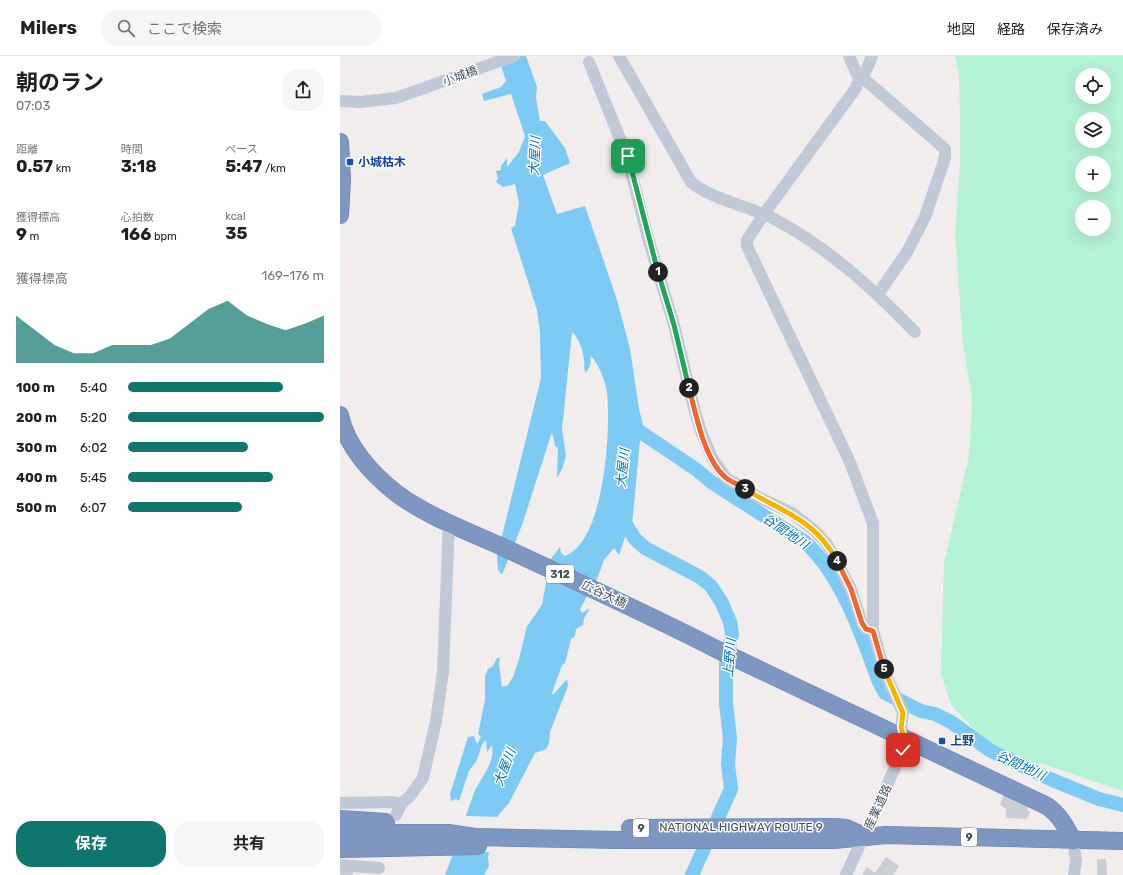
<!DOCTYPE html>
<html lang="ja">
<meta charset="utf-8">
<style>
:root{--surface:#fff;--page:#f6f6f6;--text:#202124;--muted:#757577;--line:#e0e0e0;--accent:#0f766e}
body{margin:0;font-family:Rubik,"Noto Sans JP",sans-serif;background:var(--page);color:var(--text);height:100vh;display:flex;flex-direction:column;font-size:15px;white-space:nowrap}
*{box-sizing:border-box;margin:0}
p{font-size:13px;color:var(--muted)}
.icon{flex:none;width:22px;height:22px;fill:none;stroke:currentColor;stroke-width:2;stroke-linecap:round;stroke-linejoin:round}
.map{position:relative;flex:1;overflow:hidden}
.drawer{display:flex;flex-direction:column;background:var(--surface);width:340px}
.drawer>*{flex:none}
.controls{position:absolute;left:735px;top:12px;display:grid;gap:8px}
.controls a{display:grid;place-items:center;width:36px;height:36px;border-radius:50%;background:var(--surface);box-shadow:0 4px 16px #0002;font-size:20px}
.pin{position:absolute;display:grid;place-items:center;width:34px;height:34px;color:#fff;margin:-17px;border-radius:8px;box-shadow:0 2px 6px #0006}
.km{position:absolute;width:20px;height:20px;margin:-10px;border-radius:50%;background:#222;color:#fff;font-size:11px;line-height:20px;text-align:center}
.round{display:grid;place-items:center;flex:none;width:42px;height:42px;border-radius:16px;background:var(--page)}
.headline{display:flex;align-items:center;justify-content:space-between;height:68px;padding:0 16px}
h1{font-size:22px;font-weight:700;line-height:30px}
.metrics{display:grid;grid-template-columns:repeat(3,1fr);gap:6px;height:68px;padding:4px 16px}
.metrics div{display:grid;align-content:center}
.metrics b{font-size:17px;font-weight:700}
.metrics small{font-size:11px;font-weight:400}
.metrics p{font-size:11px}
.chart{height:112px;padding:8px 16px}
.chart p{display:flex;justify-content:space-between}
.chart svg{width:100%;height:72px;margin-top:4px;fill:var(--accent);opacity:.7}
.button{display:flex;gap:8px;margin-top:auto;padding:8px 16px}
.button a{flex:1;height:46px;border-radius:16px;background:var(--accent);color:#fff;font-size:16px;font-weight:700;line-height:46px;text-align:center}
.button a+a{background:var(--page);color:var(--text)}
ul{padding:0 16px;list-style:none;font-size:13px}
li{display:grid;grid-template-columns:64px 48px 1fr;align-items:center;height:30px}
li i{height:10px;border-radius:5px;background:var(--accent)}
header{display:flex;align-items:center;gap:24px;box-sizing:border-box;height:56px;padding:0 20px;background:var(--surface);border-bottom:1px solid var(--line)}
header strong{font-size:19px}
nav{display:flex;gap:22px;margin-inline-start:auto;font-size:14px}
.search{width:280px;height:36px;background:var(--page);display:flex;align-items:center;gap:10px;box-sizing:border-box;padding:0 14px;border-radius:16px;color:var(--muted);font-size:15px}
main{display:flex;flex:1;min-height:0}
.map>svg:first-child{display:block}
.green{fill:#b5f3d6;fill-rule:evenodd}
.water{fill:#7dcbf5}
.pier{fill:#f0edec}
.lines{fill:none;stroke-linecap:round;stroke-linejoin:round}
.river{stroke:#7dcbf5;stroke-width:14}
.building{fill:#cbcdd5}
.highway-casing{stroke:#6a80ad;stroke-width:18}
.minor{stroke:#c1c9d6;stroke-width:12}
.highway{stroke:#7e96c2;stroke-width:17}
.split-1-casing{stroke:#fff;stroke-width:8}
.split-2-casing{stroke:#fff;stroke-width:8}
.split-3-casing{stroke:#fff;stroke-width:8}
.split-4-casing{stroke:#fff;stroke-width:8}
.split-5-casing{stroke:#fff;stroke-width:8}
.split-6-casing{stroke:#fff;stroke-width:8}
.split-1{stroke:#22a559;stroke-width:5}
.split-2{stroke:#22a559;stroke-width:5}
.split-3{stroke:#f0652b;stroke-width:5}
.split-4{stroke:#f5b400;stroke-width:5}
.split-5{stroke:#f0652b;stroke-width:5}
.split-6{stroke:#f5b400;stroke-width:5}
.transit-dot{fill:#1a4fb4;stroke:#fff;stroke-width:1.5}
.labels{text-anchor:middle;stroke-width:3;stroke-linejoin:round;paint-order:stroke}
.shield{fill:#fff;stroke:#7b828d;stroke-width:1}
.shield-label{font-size:11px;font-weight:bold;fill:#434d5c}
.street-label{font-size:12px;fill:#434d5c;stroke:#fff}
.transit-label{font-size:12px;font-weight:bold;fill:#164399;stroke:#fff;text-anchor:start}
.water-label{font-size:13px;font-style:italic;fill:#0074b2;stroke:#fff}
</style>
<header>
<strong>Milers</strong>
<div class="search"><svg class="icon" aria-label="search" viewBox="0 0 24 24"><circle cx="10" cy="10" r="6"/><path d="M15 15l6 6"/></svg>ここで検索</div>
<nav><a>地図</a><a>経路</a><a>保存済み</a></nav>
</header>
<main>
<section class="drawer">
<div class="headline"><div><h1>朝のラン</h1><p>07:03</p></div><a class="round"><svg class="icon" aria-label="share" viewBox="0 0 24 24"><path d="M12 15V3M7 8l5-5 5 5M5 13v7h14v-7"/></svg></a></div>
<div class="metrics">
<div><p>距離</p><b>0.57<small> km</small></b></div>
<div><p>時間</p><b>3:18</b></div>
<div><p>ペース</p><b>5:47<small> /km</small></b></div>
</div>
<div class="metrics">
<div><p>獲得標高</p><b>9<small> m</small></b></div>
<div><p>心拍数</p><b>166<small> bpm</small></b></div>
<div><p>kcal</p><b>35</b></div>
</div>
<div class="chart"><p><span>獲得標高</span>169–176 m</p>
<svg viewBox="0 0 160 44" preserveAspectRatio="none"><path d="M0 44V15L10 24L20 33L30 38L40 38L50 33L60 33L70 33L80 29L90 20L100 11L110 6L120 15L130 20L140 24L150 20L160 15V44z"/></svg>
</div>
<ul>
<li><b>100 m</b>5:40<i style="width:79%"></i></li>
<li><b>200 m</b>5:20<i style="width:100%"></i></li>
<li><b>300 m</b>6:02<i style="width:61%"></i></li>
<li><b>400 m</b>5:45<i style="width:74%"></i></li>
<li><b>500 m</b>6:07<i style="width:58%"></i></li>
</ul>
<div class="button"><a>保存</a><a>共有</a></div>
</section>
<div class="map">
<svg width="783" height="819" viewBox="0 0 783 819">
<rect width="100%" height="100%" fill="#f0edec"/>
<path class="green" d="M615,0H783V735L703,708L674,704L646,686L611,649L601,618L604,507L629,400L631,368L632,342L623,289L615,178L620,109V60L619,19ZM742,19H764V41H742ZM742,63H764V85H742ZM742,107H764V129H742ZM742,151H764V173H742Z"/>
<path class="water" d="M158,0H186L197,31L196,42L200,65H205L225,92L230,107L203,119L217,158L245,150L277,244L290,293L299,353L303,369L300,384L292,469L296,483L287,475L279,499L274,492L264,504L257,523L240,553L242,557L248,553L249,554L244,562L243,569L236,573L235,580L231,583L225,607L222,609L212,637L213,639L227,623L228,630L210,676L209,687L206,693L195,697L169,747L155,763L148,801L149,810L144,819H105C116,792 124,764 134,737C141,720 155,709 152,689L147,696L146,684L142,688L137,704L129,715L119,745L116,743L111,745L110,738L128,681L134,680L137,688L141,681L138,678L145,644V620L148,613L153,610L157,602H160L159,608L162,631L168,629L173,621L179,603L187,570L202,549L210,504L220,491L221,497L225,500C265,485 271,373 267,336C265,325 259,308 251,300L250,310L246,317C243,312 245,309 244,304C243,295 239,282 232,276L222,373L226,400L222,413L217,422L218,392L215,390L212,376L182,469L162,519L158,514L157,500L201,322L200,277L197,254L171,172L175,170L179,147L175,128L163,131L156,126L158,122L156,115L161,114V110L167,102V111L179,96L185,80L171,38L144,45L142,38L161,31L166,25Z"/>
<path class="pier" d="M125,760L161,761L157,764L151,796H112Z"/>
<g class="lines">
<g class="river">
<path d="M287,367L357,414L371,426L465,486C502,520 522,580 539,626L545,637L581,655L595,658L611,666L651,695L710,723L759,743L783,749"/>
<path d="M285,467L295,483L305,492L360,521L371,530L382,547L390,566L392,578L386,608V647L390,682L388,708L391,733L352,819"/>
</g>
</g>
<g class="building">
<path d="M664,738L688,751L687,754L690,756L688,761L686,763L666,762V753L660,749Z"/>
<path d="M546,801L559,810L553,819H522L527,811L535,817Z"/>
<path d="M757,803H766L767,819H757Z"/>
<path d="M1,814L13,815V819H0Z"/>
</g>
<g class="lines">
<defs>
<g id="highway">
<path d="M0,86L2,124L0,159"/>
<path d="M0,359C6,390 32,418 56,437C88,461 130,476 167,493C237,526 308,558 378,594L707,750C720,759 726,771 733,785"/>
<path d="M0,763L46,766"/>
<path d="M290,772L496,771L506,772L522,779"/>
<path d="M0,777H108L135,781L278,784H494L546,779L783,785"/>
<path d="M0,793L138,790"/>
</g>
</defs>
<use href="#highway" class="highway-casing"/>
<g class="minor">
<path d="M279,0L351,126C374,145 408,149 436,164C489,192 534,234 575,276"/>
<path d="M249,6L287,100L308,182L334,269L355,356L362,378L372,402L386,422L416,440L452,457L475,475L487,488L511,533L522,567L526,573L533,575"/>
<path d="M523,22L605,93V102L585,161L567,196L538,238"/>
<path d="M523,22L532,0"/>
<path d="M0,45L20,46L56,42L174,0"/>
<path d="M0,747L53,746L61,748"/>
<path d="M56,759L61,748L70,740L83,722L96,665L103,616L109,466"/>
<path d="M733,785L736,804L734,819"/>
<path d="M0,809L39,812"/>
<path d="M506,819L563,694L564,681L561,672L563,657L545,617L533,575V467L509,404L407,190V184L424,158L516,32L519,23L509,0"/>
</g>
<use href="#highway" class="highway"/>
</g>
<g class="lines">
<defs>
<path id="split-1" d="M288,100L318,216"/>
<path id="split-2" d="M318,216L334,269L349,332"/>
<path id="split-3" d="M349,332C356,358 364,404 386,422C392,426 399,429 405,433"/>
<path id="split-4" d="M405,433C442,456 475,463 497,505"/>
<path id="split-5" d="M497,505L511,533L522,567L526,573L533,575L544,613"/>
<path id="split-6" d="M544,613L563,657L561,672L564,681L563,694"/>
</defs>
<use href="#split-1" class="split-1-casing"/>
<use href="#split-2" class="split-2-casing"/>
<use href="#split-3" class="split-3-casing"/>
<use href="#split-4" class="split-4-casing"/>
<use href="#split-5" class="split-5-casing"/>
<use href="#split-6" class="split-6-casing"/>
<use href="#split-1" class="split-1"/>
<use href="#split-2" class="split-2"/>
<use href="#split-3" class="split-3"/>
<use href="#split-4" class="split-4"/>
<use href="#split-5" class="split-5"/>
<use href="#split-6" class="split-6"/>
</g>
<g class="transit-dot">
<rect x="6" y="102" width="8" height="8" rx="2"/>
<rect x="598" y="681" width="8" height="8" rx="2"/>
</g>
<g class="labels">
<g class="shield">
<rect x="206" y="509" width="28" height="18" rx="3"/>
<rect x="293" y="763" width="16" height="18" rx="3"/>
<rect x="621" y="772" width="16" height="18" rx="3"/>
</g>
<g class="shield-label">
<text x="220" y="522">312</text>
<text x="301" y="776">9</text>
<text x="629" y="785">9</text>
</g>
<g class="street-label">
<text transform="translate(120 20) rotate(-20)" y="4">小城橋</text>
<text transform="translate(264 538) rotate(25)" y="4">広谷大橋</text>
<text transform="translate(538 751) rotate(-65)" y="4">産業道路</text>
<text x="401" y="775">NATIONAL HIGHWAY ROUTE 9</text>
</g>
<g class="transit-label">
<text x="18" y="110">小城枯木</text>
<text x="610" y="689">上野</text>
</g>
<g class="water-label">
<text transform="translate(194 100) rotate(-87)" y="5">大屋川</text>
<text transform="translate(282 412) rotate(-84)" y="5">大屋川</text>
<text transform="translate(446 475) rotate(34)" y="5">谷間地川</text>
<text transform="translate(389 602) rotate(-85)" y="5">上野川</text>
<text transform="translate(681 709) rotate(25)" y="5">谷間地川</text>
<text transform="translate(164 711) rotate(-69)" y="5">大屋川</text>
</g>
</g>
</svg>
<div class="controls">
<a><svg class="icon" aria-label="locate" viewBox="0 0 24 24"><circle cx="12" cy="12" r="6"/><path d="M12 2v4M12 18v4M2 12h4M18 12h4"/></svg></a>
<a><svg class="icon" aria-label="layers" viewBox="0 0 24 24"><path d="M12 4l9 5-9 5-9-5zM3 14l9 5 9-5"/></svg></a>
<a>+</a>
<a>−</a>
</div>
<div class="pin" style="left:288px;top:100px;background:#1e9e55"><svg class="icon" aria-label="arrive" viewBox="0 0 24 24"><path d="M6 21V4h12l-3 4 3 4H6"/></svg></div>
<div class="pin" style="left:563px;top:694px;background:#d93025"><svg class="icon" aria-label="check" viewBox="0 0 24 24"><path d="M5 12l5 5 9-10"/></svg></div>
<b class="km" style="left:318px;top:216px">1</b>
<b class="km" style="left:349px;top:332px">2</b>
<b class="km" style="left:405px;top:433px">3</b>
<b class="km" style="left:497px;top:505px">4</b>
<b class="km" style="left:544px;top:613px">5</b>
</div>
</main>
